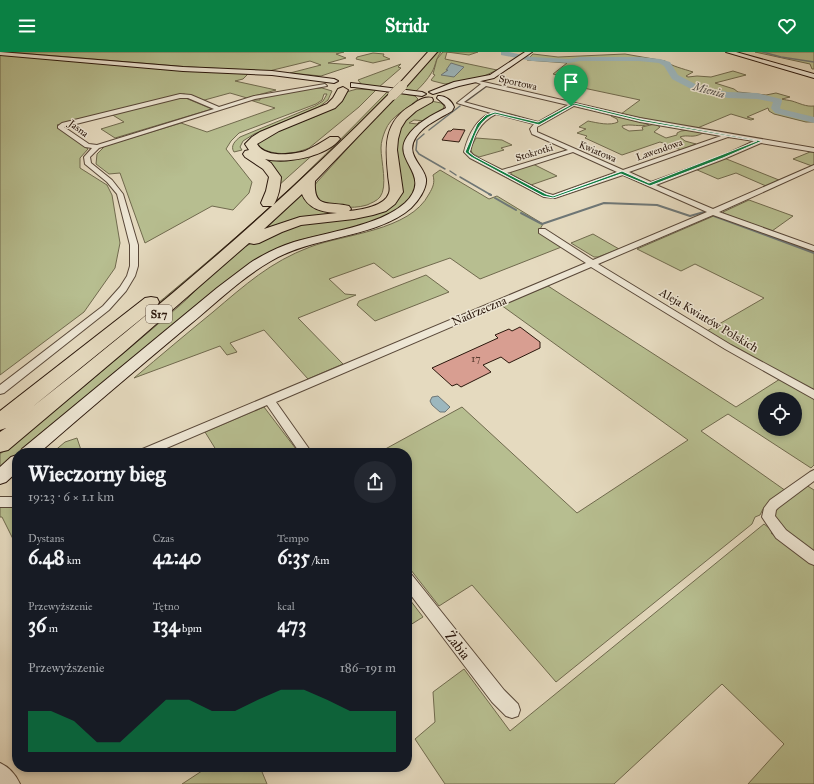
<!DOCTYPE html>
<html lang="pl">
<meta charset="utf-8">
<style>
:root{--surface:#171b24;--page:#242831;--text:#f1f3f6;--muted:#9ea1a6;--accent:#0b8043}
body{margin:0;font-family:"IM FELL Great Primer",serif;background:var(--page);color:var(--text);height:100vh;display:flex;flex-direction:column;font-size:15px;white-space:nowrap}
*{box-sizing:border-box;margin:0}
p{font-size:13px;color:var(--muted)}
.icon{flex:none;width:22px;height:22px;fill:none;stroke:currentColor;stroke-width:2;stroke-linecap:round;stroke-linejoin:round}
.map{position:relative;flex:1;overflow:hidden}
.details{position:absolute;left:12px;top:396px;width:400px;height:324px;display:flex;flex-direction:column;background:var(--surface);border-radius:16px;box-shadow:0 2px 6px #0003}
.details>*{flex:none}
.buttons{position:absolute;left:758px;top:340px;display:grid;gap:8px}
.buttons a{display:grid;place-items:center;width:44px;height:44px;border-radius:50%;background:var(--surface);box-shadow:0 2px 6px #0003;font-size:20px}
.pin{position:absolute;display:grid;place-items:center;width:34px;height:34px;color:#fff;margin:-41px -17px;border-radius:50% 50% 50% 0;rotate:-45deg;box-shadow:0 0 4px #0007}
.pin .icon{rotate:45deg}
.round{display:grid;place-items:center;flex:none;width:42px;height:42px;border-radius:21px;background:var(--page)}
.summary{display:flex;align-items:center;justify-content:space-between;height:68px;padding:0 16px}
h1{font-size:22px;font-weight:700;line-height:30px}
.stats{display:grid;grid-template-columns:repeat(3,1fr);gap:6px;height:68px;padding:4px 16px}
.stats div{display:grid;align-content:center}
.stats b{font-size:20px;font-weight:700}
.stats small{font-size:11px;font-weight:400}
.stats p{font-size:11px}
.chart{height:112px;padding:8px 16px}
.chart p{display:flex;justify-content:space-between}
.chart svg{width:100%;height:72px;margin-top:4px;fill:var(--accent);opacity:.7}
header{display:flex;justify-content:space-between;align-items:center;height:52px;padding:0 16px;background:var(--accent);color:#fff;font-size:18px;font-weight:700}
.map>svg:first-child{display:block}
.green{fill:#b7be90;stroke:#706a4e;fill-rule:evenodd}
.water{fill:#9cb7be;stroke:#6e7777}
.lines{fill:none;stroke-linecap:round;stroke-linejoin:round}
.stream-far1{stroke:#6e7777;stroke-width:1.5}
.stream{stroke:#6e7777;stroke-width:2}
.river{fill:#9cb7be;fill-rule:evenodd}
.building{fill:#d89e91;stroke:#2a170c}
.street-casing{stroke:#594839;stroke-width:2}
.secondary-casing{stroke:#2a170c;stroke-width:2}
.highway-casing{stroke:#2a170c;stroke-width:2}
.street{fill:#eee7d5;fill-rule:evenodd}
.secondary{fill:#eee7d5;fill-rule:evenodd}
.highway{fill:#e5dabf;fill-rule:evenodd}
.highway-bridge-casing{stroke:#2a170c;stroke-width:10;stroke-linecap:butt}
.highway-bridge{stroke:#e5dabf;stroke-width:10}
.route{fill:#0b8043;stroke:#fff;fill-rule:evenodd}
.labels{text-anchor:middle;stroke-width:3;stroke-linejoin:round;paint-order:stroke}
.far-street-label{font-size:10px;fill:#2a170c;stroke:#eee7d5}
.number-label{font-size:10px;fill:#56392d}
.far-water-label{font-size:11px;font-style:italic;fill:#524f4a;stroke:#eee7d5}
.shield{fill:#eee7d5;stroke:#655548;stroke-width:1}
.shield-label{font-size:11px;font-weight:bold;fill:#2a170c}
.street-label{font-size:12px;fill:#2a170c;stroke:#eee7d5}
.near-street-label{font-size:14px;fill:#2a170c;stroke:#eee7d5}
</style>
<header><svg class="icon" aria-label="menu" viewBox="0 0 24 24"><path d="M4 6h16M4 12h16M4 18h16"/></svg>Stridr<svg class="icon" aria-label="heart" viewBox="0 0 24 24"><path d="M12 20l-8-8c-3-5 5-10 8-4 3-6 11-1 8 4z"/></svg></header>
<div class="map">
<svg width="814" height="732" viewBox="0 0 814 732">
<rect width="100%" height="100%" fill="#e5dabf"/>
<filter id="stains"><feTurbulence type="fractalNoise" baseFrequency=".005" numOctaves="4"/><feColorMatrix values="0 0 0 0 .2 0 0 0 0 .09 0 0 0 0 .02 0 0 0 .5 -.17"/></filter>
<radialGradient id="worn" r=".72"><stop offset=".6" stop-color="#630" stop-opacity="0"/><stop offset="1" stop-color="#630" stop-opacity=".3"/></radialGradient>
<g class="green">
<path d="M9,0H344L336,2L346,6L328,11L354,13L321,24L290,21L321,13L310,9L269,19L189,15Z"/>
<path d="M438,0H441C435,8 436,13 432,20C428,27 421,35 415,40L402,38Z"/>
<path d="M443,0H478L469,3L447,0L445,7L497,18L482,25L445,32L433,29L431,28L435,23L433,22L437,7Z"/>
<path d="M755,0H814V17H812L810,12Z"/>
<path d="M373,1L384,2L383,4L390,7L373,11L356,7L357,5Z"/>
<path d="M533,2L558,5L625,2L665,9C671,14 684,17 693,20L686,24L688,25L697,24L711,25L733,19L746,23L715,31L734,37L738,40L766,43L776,41L790,45L782,47C785,48 788,48 792,49C799,51 806,55 814,54V70H806L774,62L769,59L768,56L747,65L754,67L751,68L731,62L695,77L621,62L640,48L574,34L581,29L553,22L567,11L527,8Z"/>
<path d="M0,3L249,21L243,27L235,29L276,38L247,46L230,41L201,49L184,42L57,73L88,97L80,106V116L107,133L112,143L120,191L115,216L84,260L0,323Z"/>
<path d="M401,12L398,15L401,16L379,35L362,33L358,28Z"/>
<path d="M322,36L332,39L328,48L319,55L254,82L243,89L240,95L242,98L234,100C230,94 235,89 240,85L315,54L323,49L327,42H324L322,48L316,52L239,81L231,89L226,97L252,130L249,141L233,158L212,154L145,191L120,121L109,122L96,112L97,102L105,94L181,71L207,80L275,56L250,48H260V46L303,37Z"/>
<path d="M357,37L376,38L359,55L309,96C292,103 270,105 256,92L273,81L319,63L333,56L342,49L346,40Z"/>
<path d="M387,40L389,41C354,77 319,113 282,148C192,230 95,306 0,383V378C88,308 177,238 261,163C305,124 346,82 387,40Z"/>
<path d="M398,41L415,44L418,47C407,58 391,63 385,79C383,84 381,90 381,96C381,109 388,135 380,145C377,149 371,151 367,153C350,158 335,154 319,149L313,136L317,130Z"/>
<path d="M183,45L212,57L115,86L101,77L124,70L111,62Z"/>
<path d="M422,48L424,49C378,75 390,94 393,139C387,165 325,162 305,167C288,170 276,176 261,181L304,141C313,169 388,164 390,137C388,93 377,74 422,48Z"/>
<path d="M431,49L441,51L444,54L443,58L426,69L414,68L409,71L417,72L419,70L424,71L407,85L417,134C415,138 413,144 410,148C392,172 322,181 293,190C283,193 274,199 265,203L21,401H17V405L0,419V402C60,354 120,305 178,255C202,235 221,207 248,193C293,169 345,162 393,151L398,78L408,64Z"/>
<path d="M612,63L649,72C640,76 631,71 622,74L623,76L629,79L643,78L642,75L655,72L660,75L654,80L666,86L677,83V81L681,79L689,78L703,81C692,87 688,82 680,85L685,89L696,92L681,98L660,90L622,103L585,86L587,84L577,81L586,77L579,75L588,69C598,71 610,74 618,70L617,67L611,64Z"/>
<path d="M476,86L502,88L512,93L501,96L504,98L479,105L473,102L470,97Z"/>
<path d="M248,95L265,105L317,99L278,134Z"/>
<path d="M810,100H814V113L812,114L793,107Z"/>
<path d="M724,106L779,128L766,134L736,121L718,127L695,117Z"/>
<path d="M533,112L557,124L531,133L511,122V119Z"/>
<path d="M440,118L489,147L497,144L543,172L539,179L564,194L480,227L450,206L393,226L374,211L329,227L345,242L356,243L298,266L343,312L308,327L264,278L230,291L237,300L227,303L220,294L134,326C160,304 186,282 213,260C245,233 270,210 310,195C344,182 410,179 429,142C433,135 435,131 433,123Z"/>
<path d="M749,148L793,164L772,179L725,162L723,160Z"/>
<path d="M716,163L814,200V341L707,279L764,246L695,212L681,219L637,197Z"/>
<path d="M593,182L619,197L598,205H594L571,191Z"/>
<path d="M426,223L449,240L375,269L357,253L359,249Z"/>
<path d="M548,234L736,355L780,327L814,346V413L811,416L728,362L701,379L786,439L770,449L763,457L760,463L755,465L752,472L556,630L472,533L439,554L407,513V401H378L462,355L577,461L688,388L501,253ZM765,347H795V377H765Z"/>
<path d="M264,355L299,401H218L205,380Z"/>
<path d="M77,386L82,401H52L65,390Z"/>
<path d="M806,433L814,438V503L778,474L773,460Z"/>
<path d="M0,455H17V495L2,465H0Z"/>
<path d="M764,472L773,479L771,481L814,513V732H748L784,692L722,632L614,732H445L415,687L435,670L433,640L464,617L510,679Z"/>
<path d="M407,544L423,565L407,575Z"/>
<path d="M208,715H260L267,732H182Z"/>
</g>
<g class="water">
<path d="M451,11L464,15L454,25L441,23L448,18H446Z"/>
<path d="M438,344L450,355L445,360H440L432,353L430,349L432,345Z"/>
</g>
<g class="lines">
<g class="stream-far1">
<path d="M763,0L781,5L814,10"/>
<path d="M464,51L487,34"/>
<path d="M429,78L460,54"/>
<path d="M424,82L417,88L416,98L419,102L445,117"/>
<path d="M450,119L456,123"/>
<path d="M460,125L491,143"/>
</g>
<g class="stream">
<path d="M489,142L491,143"/>
<path d="M495,146L516,158"/>
<path d="M521,161L542,172L604,151L657,153L690,164L704,160"/>
<path d="M714,164L814,201"/>
</g>
<path class="river" d="M501,0H509L532,5L569,7L580,5H639L660,7L670,10L678,23L699,34L728,40L757,41L781,47L782,49L780,56L781,57L814,65V71L775,61L771,56L773,50L757,47L728,46L693,38L672,27L664,14L659,11L639,9H580L569,11L532,9L501,3Z"/>
</g>
<g class="building">
<path d="M453,77L465,78L459,90L442,88L448,79H451Z"/>
<path d="M520,275L540,290V296L509,311L501,305L483,313L491,320L461,335L457,332L452,334L432,316L498,286L495,283L509,277L512,279Z"/>
</g>
<g class="lines">
<defs>
<g id="street">
<path d="M475,28L640,66L814,96V100L761,91L724,107L656,133L713,157L814,113V117L719,160L814,194V199L713,163L598,212L731,293L814,338V347L725,297L591,215L276,350L312,401H300L267,353L155,401H138L140,398L586,211L539,181V177H545L593,208L707,160L623,123L555,146L544,145L470,106L464,100C468,84 475,68 491,61L457,51L481,32L475,30ZM486,34L568,53L538,70L464,50ZM574,54L640,70L721,84L623,118L537,80V75ZM496,62L534,72L530,77L532,82L568,98L502,118L474,104L470,100C474,83 480,70 496,62ZM728,85L754,89L720,105L651,130L629,120ZM573,100L617,120L553,143L546,141L507,121Z"/>
<path d="M325,32L327,34L255,47L99,96L90,105L91,111L112,128L123,142L138,193V214L135,224L126,239L109,258L4,341L0,342V333L103,254L120,235L127,224L130,214V193L117,142L107,130L85,112L84,105L92,96L85,95L58,76V74L62,71L180,42L191,43L219,55L254,44ZM180,46H188L214,57L97,93L89,92L64,75Z"/>
<path d="M814,418V429L778,456L776,458L775,464L786,478L814,499V513L809,511L776,486L762,465L764,456L770,448L810,420Z"/>
<rect x="0" y="445" width="17" height="10"/>
<path d="M407,521L412,523L504,638L518,652L520,658L518,664L512,666L506,664L492,650L407,538Z"/>
<path d="M0,711C9,715 16,723 20,732H0Z"/>
</g>
<g id="secondary">
<path d="M0,0L183,15L272,19L334,27L338,29L334,31L272,23L183,19L0,3Z"/>
<path d="M525,0H532L494,26L459,34L433,42L429,40L454,30L490,23Z"/>
<path d="M726,0H736L814,22V26Z"/>
<path d="M351,31L422,40L426,42L422,44L354,35H351Z"/>
<path d="M438,44C445,43 452,49 454,55L452,59C440,66 424,73 416,85C404,103 424,113 426,127C427,137 418,149 411,156C377,186 312,184 271,209C241,226 215,252 188,274C138,316 88,358 39,401H20L22,397L217,236L250,211C264,202 278,195 294,190C326,180 380,174 405,151C434,123 391,109 407,85C416,71 432,63 446,56L445,53L437,46Z"/>
<path d="M17,403V420L6,430L0,432V415L11,405Z"/>
</g>
<g id="highway">
<path d="M428,0H437L405,36H399L397,34L399,32Z"/>
<path d="M343,35L348,38L342,49L335,56L279,79L257,92C265,106 292,103 305,99C314,95 322,90 330,85H338L340,87C326,105 286,112 265,107L271,111L281,125C280,135 279,145 273,154H263L261,151L266,139L269,125L263,117L245,105L243,102L245,99L249,98L245,92L252,85L260,80L327,52L333,46L338,37Z"/>
<path d="M393,40L398,43L396,45L315,129C313,158 329,149 349,154L351,157L349,159C361,158 385,154 389,141C391,136 388,128 388,122C385,94 384,69 412,53C418,49 424,44 432,46L433,48L432,50L416,59L406,68L401,76L398,87L397,98L403,140L395,152L386,159L373,163L354,167L301,173L282,180L259,191L254,192L249,191L124,300L8,398L0,400V380L6,376L0,378V359L145,246L151,245L157,246L159,250L157,254L31,356C156,258 278,155 390,41ZM302,142C308,157 322,160 337,161L300,165L264,177Z"/>
</g>
</defs>
<use href="#street" class="street-casing"/>
<use href="#secondary" class="secondary-casing"/>
<use href="#highway" class="highway-casing"/>
<use href="#street" class="street"/>
<use href="#secondary" class="secondary"/>
<use href="#highway" class="highway"/>
<defs>
<path id="highway-bridge" d="M393,43L402,34"/>
</defs>
<use href="#highway-bridge" class="highway-bridge-casing"/>
<use href="#highway-bridge" class="highway-bridge"/>
</g>
<path class="route" d="M574,51L640,67L762,89L723,106L650,134L621,122L553,146L543,144L471,105L465,100L477,72L486,63L495,60L538,70ZM574,53L640,69L757,89L649,131L622,119L553,144L546,142L474,104L469,100C475,84 478,68 495,62L539,73Z"/>
<g class="labels">
<g class="far-street-label">
<text transform="translate(518 30) rotate(13)" y="4">Sportowa</text>
<text transform="translate(79 76) rotate(37)" y="4">Jasna</text>
<text transform="translate(659 97) rotate(-19)" y="4">Lawendowa</text>
<text transform="translate(598 99) rotate(23)" y="4">Kwiatowa</text>
<text transform="translate(534 100) rotate(-17)" y="4">Stokrotki</text>
</g>
<g class="number-label">
<text x="476" y="310">17</text>
</g>
<g class="far-water-label">
<text transform="translate(709 38) rotate(15)" y="4">Mienia</text>
</g>
<rect class="shield" x="146" y="253" width="26" height="18" rx="3"/>
<g class="shield-label">
<text x="159" y="266">S17</text>
</g>
<g class="street-label">
<text transform="translate(479 259) rotate(-23)" y="4">Nadrzeczna</text>
<text transform="translate(709 268) rotate(31)" y="4">Aleja Kwiatów Polskich</text>
</g>
<g class="near-street-label">
<text transform="translate(458 593) rotate(52)" y="5">Żabia</text>
</g>
</g>
<rect width="100%" height="100%" filter="url(#stains)"/>
<rect width="100%" height="100%" fill="url(#worn)"/>
</svg>
<div class="buttons">
<a><svg class="icon" aria-label="locate" viewBox="0 0 24 24"><circle cx="12" cy="12" r="6"/><path d="M12 2v4M12 18v4M2 12h4M18 12h4"/></svg></a>
</div>
<div class="pin" style="left:571px;top:54px;background:#1e9e55"><svg class="icon" aria-label="arrive" viewBox="0 0 24 24"><path d="M6 21V4h12l-3 4 3 4H6"/></svg></div>
<section class="details">
<div class="summary"><div><h1>Wieczorny bieg</h1><p>19:23 · 6 × 1.1 km</p></div><a class="round"><svg class="icon" aria-label="share" viewBox="0 0 24 24"><path d="M12 15V3M7 8l5-5 5 5M5 13v7h14v-7"/></svg></a></div>
<div class="stats">
<div><p>Dystans</p><b>6.48<small> km</small></b></div>
<div><p>Czas</p><b>42:40</b></div>
<div><p>Tempo</p><b>6:35<small> /km</small></b></div>
</div>
<div class="stats">
<div><p>Przewyższenie</p><b>36<small> m</small></b></div>
<div><p>Tętno</p><b>134<small> bpm</small></b></div>
<div><p>kcal</p><b>473</b></div>
</div>
<div class="chart"><p><span>Przewyższenie</span>186–191 m</p>
<svg viewBox="0 0 160 44" preserveAspectRatio="none"><path d="M0 44V19L10 19L20 25L30 38L40 38L50 25L60 12L70 12L80 19L90 19L100 12L110 6L120 6L130 12L140 19L150 19L160 19V44z"/></svg>
</div>
</section>
</div>
